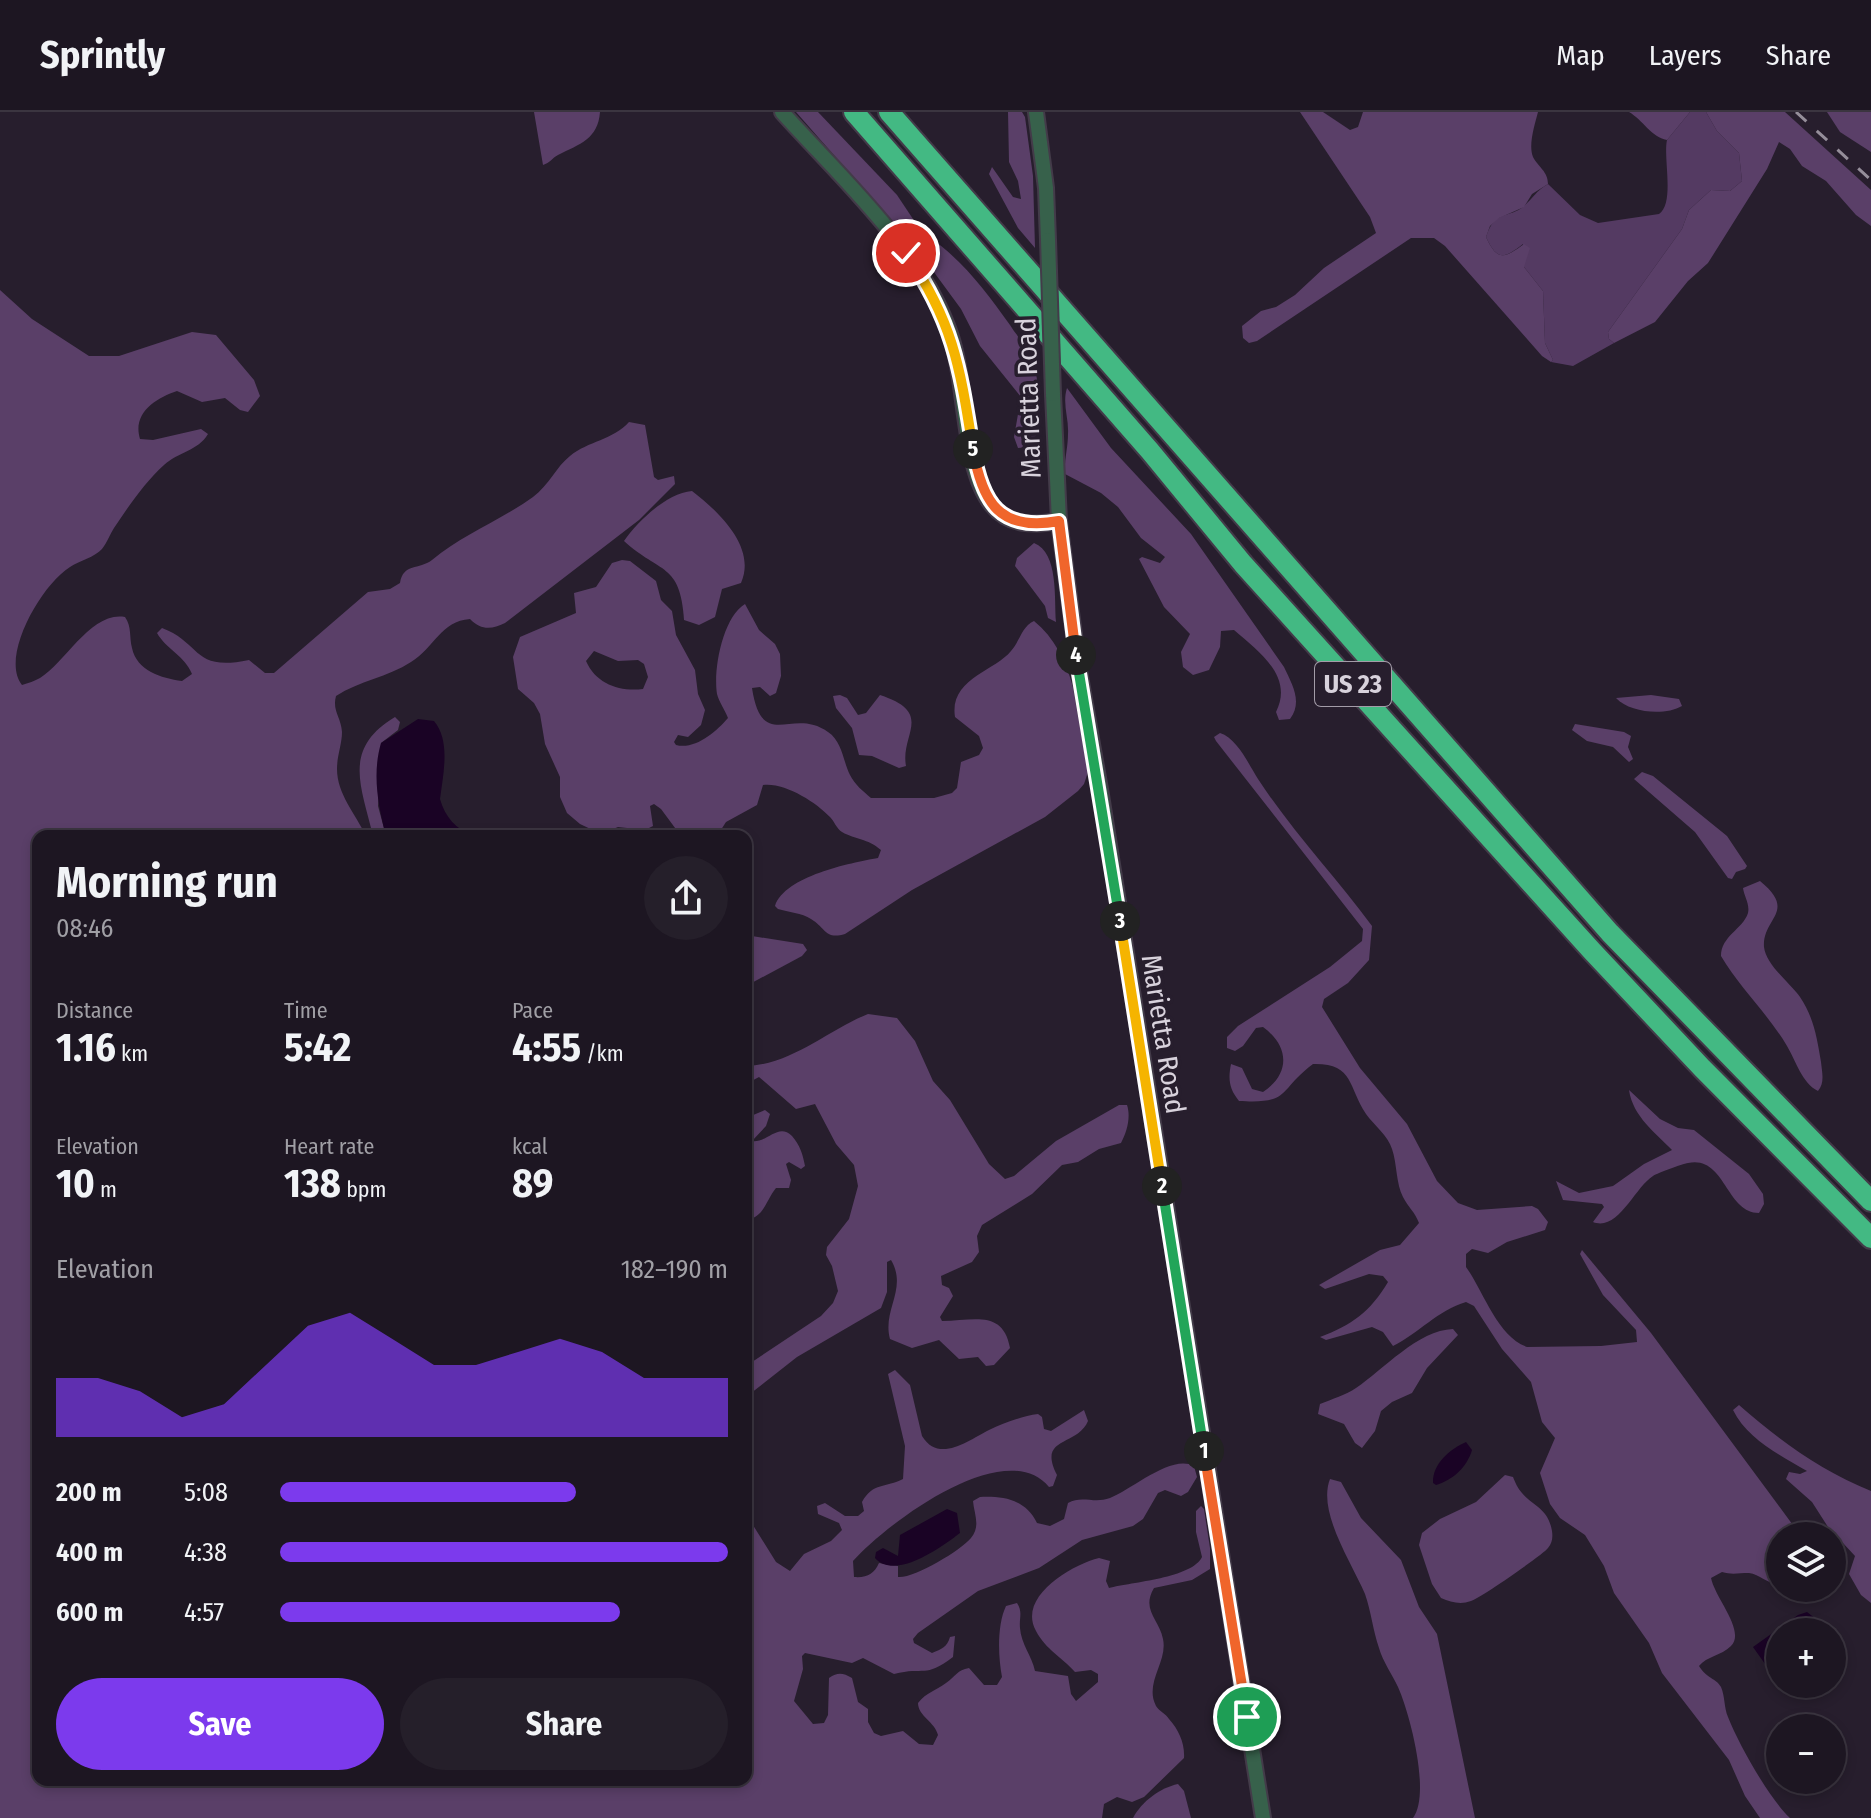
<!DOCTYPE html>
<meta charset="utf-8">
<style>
:root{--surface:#1d1622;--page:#251f2a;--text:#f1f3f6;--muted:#a09fa5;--line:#3b3540;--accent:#7c3aed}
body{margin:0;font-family:"Fira Sans Condensed",sans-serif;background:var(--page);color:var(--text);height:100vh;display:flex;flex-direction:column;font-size:30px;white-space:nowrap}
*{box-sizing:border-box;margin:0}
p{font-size:26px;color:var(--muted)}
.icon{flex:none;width:44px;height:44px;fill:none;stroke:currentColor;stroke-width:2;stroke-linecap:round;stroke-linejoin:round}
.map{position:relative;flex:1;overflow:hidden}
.drawer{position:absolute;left:32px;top:718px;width:720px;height:956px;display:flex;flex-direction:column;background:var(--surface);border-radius:16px;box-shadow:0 4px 12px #0003,0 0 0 2px var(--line)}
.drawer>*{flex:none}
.buttons{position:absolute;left:1766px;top:1410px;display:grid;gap:16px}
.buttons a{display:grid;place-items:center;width:80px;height:80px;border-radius:50%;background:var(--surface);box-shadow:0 4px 12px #0003,0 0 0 2px var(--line);font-size:40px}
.pin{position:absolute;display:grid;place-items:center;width:68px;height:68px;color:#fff;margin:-34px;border:4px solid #fff;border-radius:50%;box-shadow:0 2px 8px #0007}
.km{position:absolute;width:40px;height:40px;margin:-20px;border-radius:50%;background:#222;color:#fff;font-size:22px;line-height:40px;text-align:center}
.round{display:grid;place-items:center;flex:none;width:84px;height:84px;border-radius:42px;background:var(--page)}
.head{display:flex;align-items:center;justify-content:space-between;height:136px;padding:0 24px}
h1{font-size:44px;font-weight:700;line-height:60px}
.metrics{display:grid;grid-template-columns:repeat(3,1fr);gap:12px;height:136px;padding:8px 24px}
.metrics div{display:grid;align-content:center}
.metrics b{font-size:40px;font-weight:700}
.metrics small{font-size:22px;font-weight:400}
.metrics p{font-size:22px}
.chart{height:224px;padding:16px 24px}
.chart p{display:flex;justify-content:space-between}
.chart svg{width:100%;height:144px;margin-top:8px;fill:var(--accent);opacity:.7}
.primary-button{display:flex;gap:16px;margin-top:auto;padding:16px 24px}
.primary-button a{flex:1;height:92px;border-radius:48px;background:var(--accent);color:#fff;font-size:32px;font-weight:700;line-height:92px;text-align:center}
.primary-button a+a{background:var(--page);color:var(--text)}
ul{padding:0 24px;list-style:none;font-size:26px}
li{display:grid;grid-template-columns:128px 96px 1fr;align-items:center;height:60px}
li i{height:20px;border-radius:10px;background:var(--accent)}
header{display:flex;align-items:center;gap:48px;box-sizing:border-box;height:112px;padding:0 40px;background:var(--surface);border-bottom:2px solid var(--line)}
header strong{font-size:38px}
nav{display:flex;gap:44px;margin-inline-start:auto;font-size:28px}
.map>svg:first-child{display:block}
.green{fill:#543a62}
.forest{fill:#5a3f68;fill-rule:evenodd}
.water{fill:#1a0325}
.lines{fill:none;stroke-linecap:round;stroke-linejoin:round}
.minor-casing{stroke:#433b49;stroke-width:18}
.highway-casing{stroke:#433b49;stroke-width:24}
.minor{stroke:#37614b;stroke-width:14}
.highway{stroke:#43b983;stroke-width:20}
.rail{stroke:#958e9a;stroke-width:3;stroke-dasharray:14 14;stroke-linecap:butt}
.minor-bridge-casing{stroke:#433b49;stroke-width:18;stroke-linecap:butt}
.minor-bridge{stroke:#37614b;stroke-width:14}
.split-1-casing{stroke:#fff;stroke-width:16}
.split-2-casing{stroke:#fff;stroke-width:16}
.split-3-casing{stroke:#fff;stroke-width:16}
.split-4-casing{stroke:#fff;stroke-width:16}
.split-5-casing{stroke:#fff;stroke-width:16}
.split-6-casing{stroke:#fff;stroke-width:16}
.split-1{stroke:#f0652b;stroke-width:10}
.split-2{stroke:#22a559;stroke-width:10}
.split-3{stroke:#f5b400;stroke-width:10}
.split-4{stroke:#22a559;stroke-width:10}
.split-5{stroke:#f0652b;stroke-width:10}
.split-6{stroke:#f5b400;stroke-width:10}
.labels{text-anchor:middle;stroke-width:7;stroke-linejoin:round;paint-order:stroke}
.shield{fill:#271e2d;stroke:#a39ca8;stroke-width:2}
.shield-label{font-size:26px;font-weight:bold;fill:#d8d2dc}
.street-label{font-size:28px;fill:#d8d2dc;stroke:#271e2d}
</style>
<header>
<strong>Sprintly</strong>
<nav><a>Map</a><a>Layers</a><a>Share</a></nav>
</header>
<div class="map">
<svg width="1871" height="1706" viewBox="0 0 1871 1706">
<rect width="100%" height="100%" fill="#271e2d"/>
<path class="green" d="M1690,0H1706L1717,19L1739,41L1742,69L1730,79L1711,78L1689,98L1682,117L1608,220L1609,227L1614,231L1573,254L1551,250L1553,248L1545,231L1543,179L1524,155L1523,132C1504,147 1497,149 1486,125C1495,97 1509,107 1524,94C1534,85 1535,80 1548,72L1580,103L1598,111L1659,102C1675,91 1663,46 1667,28Z"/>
<g class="forest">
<path d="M534,0H600C598,27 580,32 558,43C552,46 550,51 543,53Z"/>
<path d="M796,0H818L897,83L913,107L914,120L907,125L904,123Z"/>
<path d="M1008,0H1022L1025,5L1033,64L1035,136L1018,116L989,62L992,55L1013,85L1021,87L1018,69L1009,50Z"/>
<path d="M1300,0H1323L1350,18L1358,15L1363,0H1538C1535,12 1528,33 1533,45C1538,55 1548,59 1548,72L1532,82L1524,95L1499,106L1490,114L1486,125C1497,149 1504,147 1524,132L1530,136L1524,155L1543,179L1545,231L1553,248L1551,250L1542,244L1445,134L1434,126H1411L1257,229L1249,231L1243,226L1242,214L1261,199L1276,195L1295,183L1324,156L1376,121L1370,105Z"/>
<path d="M1629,0H1690L1667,28C1651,25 1643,8 1629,0Z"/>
<path d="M1706,0H1785L1871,78V114L1856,103L1826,69L1802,54L1790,37L1779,30L1767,57L1708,151L1688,169L1655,210L1614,231L1609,227L1608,220L1682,117L1689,98L1711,78L1730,79L1742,69L1739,41L1717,19Z"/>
<path d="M1827,0H1871V40L1840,20Z"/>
<path d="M932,127C965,151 987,181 1010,213C1016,223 1026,233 1031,244C1039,262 1038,285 1039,305C1040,320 1034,334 1018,336L1014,325L1021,285L980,234L961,197L928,152L927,132Z"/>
<path d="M0,178L32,207L89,244H119L192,220L216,223L254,268L260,284L248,300L240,298L225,286L202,290L177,279C156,286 132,301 140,327L153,328L201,317L208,322C198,339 178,340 164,353C145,370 128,395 114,416C110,422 107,431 102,437C95,445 79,449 70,455C40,474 0,546 22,573C28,571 35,569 40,566C66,550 91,499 125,505C132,515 129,525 132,536C137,559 161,566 182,569L192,562C185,544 166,537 157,521L162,516C202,531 192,560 249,548L265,561H274L368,480L390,477L400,471C403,451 419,458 432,448C462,423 501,408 533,385C549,373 556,355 570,344C588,329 613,328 629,310L645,313L654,365L658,368L674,364L675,372L639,408L505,511C491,518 481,518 470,507C441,509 434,536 411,550C388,565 359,569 336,584C332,599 341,605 342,620C342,632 337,644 337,657C337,682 355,701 366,724H38V1668H746V1402L776,1450L790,1459L804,1442L831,1429L842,1418L839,1411L818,1402L817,1394L825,1391L845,1404H858L864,1399L862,1390C873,1370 886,1376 903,1367L905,1334L888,1262L895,1258L910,1273L922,1324C939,1352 969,1328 989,1318C1004,1311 1022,1304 1038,1302L1042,1305L1044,1317L1051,1319L1084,1298L1088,1309C1077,1335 1037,1324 1057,1363L1053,1374L1049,1375C1005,1322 886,1412 853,1449L854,1465C867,1466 874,1462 879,1451L898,1454V1465C913,1467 960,1439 971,1426C981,1414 974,1402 973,1389L980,1385C1005,1384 1026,1388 1037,1411L1050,1414L1064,1407L1068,1391C1082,1383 1094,1392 1110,1386C1133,1377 1171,1342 1194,1354L1197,1365L1188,1380L1181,1384L1165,1378L1158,1381L1143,1407L1133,1414L1082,1428L1039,1456L978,1479L918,1521L913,1527L914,1531L932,1541C942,1537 947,1535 950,1525L955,1524L953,1545C924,1567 925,1554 894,1562L863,1546L852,1551L805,1541L802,1544L803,1557L794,1589L813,1612L824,1611L828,1603L829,1566C838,1560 843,1561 852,1566L858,1590L868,1597V1610L874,1621L881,1624L903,1619L919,1632L933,1633L938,1623C935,1610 918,1604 918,1591C927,1580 935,1579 946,1571C956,1564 957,1558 969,1556L984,1573H997L1002,1565C998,1544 997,1513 1006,1494L1017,1491C1023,1500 1019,1506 1020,1516C1021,1532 1032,1544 1035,1559L1068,1564L1071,1582L1076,1589L1098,1570V1562L1091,1558L1075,1560C1062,1545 1046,1538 1036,1519C1017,1485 1071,1453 1099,1446L1110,1449L1106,1469L1109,1476C1132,1470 1192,1466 1202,1445L1196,1420V1399L1201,1394L1204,1397L1210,1436V1457L1192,1468L1154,1476C1141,1498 1159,1507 1163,1527C1168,1550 1144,1571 1156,1594C1159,1599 1166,1602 1169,1607C1179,1618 1185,1632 1184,1646L1144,1685L1132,1690L1117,1685L1104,1692L1102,1706H0Z"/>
<path d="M1067,276L1111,336L1191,422L1284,555C1292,572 1303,590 1290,607L1279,608L1276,600C1294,564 1259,540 1234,518L1221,519L1220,535L1209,558L1193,563L1183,555L1181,540L1190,522L1164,495L1139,447L1142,445L1160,451L1165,445L1141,426L1118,395L1101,381L1065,362C1064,348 1068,336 1068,322C1069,306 1062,292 1067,276Z"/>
<path d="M692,379C718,399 757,435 741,471L722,477L715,505L699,513L684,508C680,450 660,462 624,429C638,409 667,381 692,379Z"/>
<path d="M1034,431C1059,441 1054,487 1056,510L1048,506L1045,494L1015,454L1017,446Z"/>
<path d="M622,448L630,449L656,469L661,488L672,499L676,523L695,558L698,582L705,598L701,613L688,625L678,623L674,630L676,633C695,638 716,620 728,606C725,598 719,590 717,582C713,557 723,505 745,492L759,518L775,532L780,542L781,564L776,581L770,584L760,575L752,576C762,641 792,594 828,620C842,629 843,649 850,663C855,673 863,679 871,686H934L952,681L957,676L961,650L979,643L983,636L979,624L955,605C949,567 995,559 1011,539C1020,529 1022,514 1034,509C1077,544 1079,607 1088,660L1084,672L1078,679L1045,705L912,778L845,822C825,828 826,816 811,807C802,801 788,800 778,797L775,794C785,764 850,751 878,746L881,738C867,726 856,728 842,720C837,717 834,709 830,705C816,690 784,670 763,673L757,693L726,710L717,724H681L661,697L654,692L650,694L653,714L645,718L618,715L601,722L580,712L567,701L560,685V665L545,632L540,602L534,591L518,577L513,545L520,525L576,501L574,481L596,475L612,451ZM594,539L618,549L638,548L644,552L648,565L643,577C620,580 596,572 586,549Z"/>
<path d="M840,583L847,586L858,603L866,601L880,583C935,601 900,622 906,654L899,656L872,644L859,643L852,616L836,596L833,584Z"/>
<path d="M1651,583L1679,587L1682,594C1665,604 1630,601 1616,586Z"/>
<path d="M395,605L400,610L398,618L381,631L378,694L386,724H373C361,673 342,637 395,605Z"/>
<path d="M1575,612L1624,620L1631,624L1628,635L1633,647L1629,650L1613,635L1587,629L1572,618Z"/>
<path d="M1220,621C1237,626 1249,653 1258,667C1292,719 1335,764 1372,814L1369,848L1348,871L1324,887L1322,895L1360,956L1407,1012L1437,1069L1458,1091L1477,1098L1532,1094L1538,1097L1548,1110L1545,1118L1507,1130L1488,1141L1472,1137L1466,1142V1155C1484,1180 1497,1224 1527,1235L1601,1234L1637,1230L1636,1218L1603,1183L1580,1142L1582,1138L1651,1221L1801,1424H1780V1472C1768,1473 1760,1462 1749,1461C1738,1461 1732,1463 1722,1460L1711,1466C1715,1486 1746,1519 1731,1534C1721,1544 1707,1544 1699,1554C1707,1567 1716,1566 1721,1575C1725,1584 1724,1596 1728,1605C1739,1633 1769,1686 1790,1706H1760L1745,1684L1729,1648L1662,1561L1649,1531L1614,1481L1604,1454L1585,1423L1560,1406L1550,1392L1540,1361L1555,1326L1542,1310L1531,1270L1502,1237L1474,1194L1466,1190C1438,1198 1419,1221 1393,1234L1383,1220L1372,1215L1326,1228L1320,1225C1352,1213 1370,1200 1388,1170L1383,1164L1369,1162L1325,1177L1319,1173L1380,1138L1400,1133L1419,1111C1415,1100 1408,1095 1403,1085C1396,1072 1397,1051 1392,1037C1388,1024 1374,1013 1366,1002C1348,975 1354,951 1313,952C1277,979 1292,992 1239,989C1229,977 1228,967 1231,952L1242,956L1252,977L1263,980C1291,961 1289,934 1263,915L1256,916L1243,934L1235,939L1227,936V925L1238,914L1330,855L1362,829L1363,817L1216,629L1214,625Z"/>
<path d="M1642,660L1653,664L1727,724L1747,754L1745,757L1736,760L1732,767L1728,766L1695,720L1634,667Z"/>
<path d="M1760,769C1798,800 1762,806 1764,835C1766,853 1790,871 1800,885C1814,906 1817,926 1821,950C1822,960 1825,971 1818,979C1802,971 1796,949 1787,934C1768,902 1740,876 1721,844C1721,824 1743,817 1748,801C1750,792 1744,784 1743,776Z"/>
<path d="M752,824L803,832L807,838L802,844L746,874V825Z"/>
<path d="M868,902L897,906L915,929L933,969L950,988L989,1052L1005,1067L1014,1064L1056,1029L1119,993H1127C1131,1005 1127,1020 1121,1031L1099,1037L1078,1050L1062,1053L1032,1082L982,1113L977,1124L979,1140L972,1150L941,1164L942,1173L949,1176L953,1184L940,1205L942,1209C973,1209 1003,1197 1010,1236L994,1253L986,1254L978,1245L959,1247L939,1228L912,1236L890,1227C882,1198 908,1177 891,1148L887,1150V1180L881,1196L797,1245L746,1285V1254L821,1204L833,1191L838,1179L832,1154L826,1143L827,1135L849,1107L858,1074L854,1053L836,1032L815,992L796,997L759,965L746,972V954C791,953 828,918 868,902Z"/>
<path d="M1629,978L1660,1007L1678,1016L1694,1018L1749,1062L1763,1082L1764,1092L1759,1101C1726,1101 1725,1043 1688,1051C1682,1052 1658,1061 1653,1064C1635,1075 1618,1120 1593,1110L1604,1095L1602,1092L1563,1088L1556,1069L1579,1081L1613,1074L1644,1052L1672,1038C1656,1021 1633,1005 1629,978Z"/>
<path d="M765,998L770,1002L766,1014L752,1029C768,1031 778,1010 792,1024C800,1033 803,1043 805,1054L801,1057L789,1050L786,1052L791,1068L789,1076H776C766,1088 764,1106 746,1108V1006Z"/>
<path d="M1453,1217L1458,1223L1427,1256L1412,1281L1392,1290L1381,1299L1375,1319L1362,1336L1355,1331L1344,1312L1318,1302L1320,1292C1332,1287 1346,1283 1356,1276C1383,1258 1418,1218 1453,1217Z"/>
<path d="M1739,1293C1780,1329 1821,1359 1871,1379V1491L1861,1483L1849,1462L1855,1444L1828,1415L1812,1390L1786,1367L1789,1360L1800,1362L1807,1359C1780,1343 1747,1327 1733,1298Z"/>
<path d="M1505,1363L1513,1365C1515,1370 1518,1377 1522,1381C1534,1395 1548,1396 1552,1419C1553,1426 1552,1431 1548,1436C1544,1442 1479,1487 1471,1489C1460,1493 1451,1490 1441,1486L1432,1472L1419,1433L1422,1421L1440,1407L1476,1390Z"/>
<path d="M1330,1367L1341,1370L1361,1406L1401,1448L1419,1495L1437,1522L1475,1706H1413C1431,1682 1410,1602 1398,1575C1392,1562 1383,1550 1379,1536C1373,1519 1371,1499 1365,1482C1352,1451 1317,1400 1330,1367Z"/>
<path d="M1178,1672L1184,1679L1191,1706H1133C1142,1689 1160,1676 1178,1672Z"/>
</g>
<g class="water">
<path d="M418,607L434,609C451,629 443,663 440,687C445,705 456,717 473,724H386C378,693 372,662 381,631Z"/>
<path d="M1466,1330L1472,1338C1467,1355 1453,1368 1436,1373L1433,1371C1432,1352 1450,1337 1466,1330Z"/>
<path d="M947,1397L957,1401L960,1421C942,1435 895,1469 875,1446L876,1440L883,1436L898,1444L900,1423Z"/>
<path d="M1807,1500L1816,1507L1822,1520H1780V1567L1775,1566L1753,1535L1798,1503Z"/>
</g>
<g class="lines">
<defs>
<g id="minor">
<path d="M782,0C841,66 921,137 950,222C967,270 962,356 992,393C1010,415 1035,413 1059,409"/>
<path d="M1036,0L1046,76L1048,128"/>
<path d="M1053,282L1059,409L1078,553L1101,683L1263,1706"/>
</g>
<g id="highway">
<path d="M854,0L1150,339L1243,452L1592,839L1702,956L1871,1126"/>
<path d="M889,0L1610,821L1871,1089"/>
</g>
</defs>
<use href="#minor" class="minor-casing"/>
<use href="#highway" class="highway-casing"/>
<use href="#minor" class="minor"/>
<use href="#highway" class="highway"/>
<path class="rail" d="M1796,0L1871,68"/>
<defs>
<path id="minor-bridge" d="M1048,128L1053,282"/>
</defs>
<use href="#minor-bridge" class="minor-bridge-casing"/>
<use href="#minor-bridge" class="minor-bridge"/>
</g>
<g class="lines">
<defs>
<path id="split-1" d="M1204,1339L1247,1605"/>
<path id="split-2" d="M1162,1074L1204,1339"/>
<path id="split-3" d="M1120,809L1162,1074"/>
<path id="split-4" d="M1076,543L1120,809"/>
<path id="split-5" d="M973,337C982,391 1000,420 1059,409L1076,543"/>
<path id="split-6" d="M906,141C954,211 960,256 973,337"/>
</defs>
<use href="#split-1" class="split-1-casing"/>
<use href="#split-2" class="split-2-casing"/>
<use href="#split-3" class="split-3-casing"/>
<use href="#split-4" class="split-4-casing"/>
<use href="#split-5" class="split-5-casing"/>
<use href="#split-6" class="split-6-casing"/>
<use href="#split-1" class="split-1"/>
<use href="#split-2" class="split-2"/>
<use href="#split-3" class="split-3"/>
<use href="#split-4" class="split-4"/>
<use href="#split-5" class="split-5"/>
<use href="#split-6" class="split-6"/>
</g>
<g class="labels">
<rect class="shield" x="1315" y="550" width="76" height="44" rx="6"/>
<g class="shield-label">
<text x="1353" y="581">US 23</text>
</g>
<g class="street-label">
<text transform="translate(1028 286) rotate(-92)" y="10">Marietta Road</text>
<text transform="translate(1164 922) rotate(81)" y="10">Marietta Road</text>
</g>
</g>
</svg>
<div class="buttons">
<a><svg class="icon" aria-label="layers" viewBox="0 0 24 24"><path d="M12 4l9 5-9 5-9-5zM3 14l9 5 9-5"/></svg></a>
<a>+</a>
<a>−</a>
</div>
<div class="pin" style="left:1247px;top:1605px;background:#1e9e55"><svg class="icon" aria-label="arrive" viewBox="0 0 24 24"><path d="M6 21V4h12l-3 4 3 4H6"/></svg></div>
<div class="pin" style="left:906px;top:141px;background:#d93025"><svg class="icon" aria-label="check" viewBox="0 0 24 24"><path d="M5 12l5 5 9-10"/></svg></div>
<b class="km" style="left:1204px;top:1339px">1</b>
<b class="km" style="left:1162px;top:1074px">2</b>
<b class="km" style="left:1120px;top:809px">3</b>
<b class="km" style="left:1076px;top:543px">4</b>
<b class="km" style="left:973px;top:337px">5</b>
<section class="drawer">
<div class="head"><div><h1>Morning run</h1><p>08:46</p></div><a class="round"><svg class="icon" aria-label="share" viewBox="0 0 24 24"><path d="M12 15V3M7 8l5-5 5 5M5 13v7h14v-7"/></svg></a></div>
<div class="metrics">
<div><p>Distance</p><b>1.16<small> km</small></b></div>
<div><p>Time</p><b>5:42</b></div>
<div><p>Pace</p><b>4:55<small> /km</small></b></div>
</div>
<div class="metrics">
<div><p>Elevation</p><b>10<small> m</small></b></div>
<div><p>Heart rate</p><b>138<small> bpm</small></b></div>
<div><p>kcal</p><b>89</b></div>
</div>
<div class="chart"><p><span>Elevation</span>182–190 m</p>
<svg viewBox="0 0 160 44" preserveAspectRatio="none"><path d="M0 44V26L10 26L20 30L30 38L40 34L50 22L60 10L70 6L80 14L90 22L100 22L110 18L120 14L130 18L140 26L150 26L160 26V44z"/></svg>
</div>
<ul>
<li><b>200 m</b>5:08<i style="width:66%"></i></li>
<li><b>400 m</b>4:38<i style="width:100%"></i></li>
<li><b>600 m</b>4:57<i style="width:76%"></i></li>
</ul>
<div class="primary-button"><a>Save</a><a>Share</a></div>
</section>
</div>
